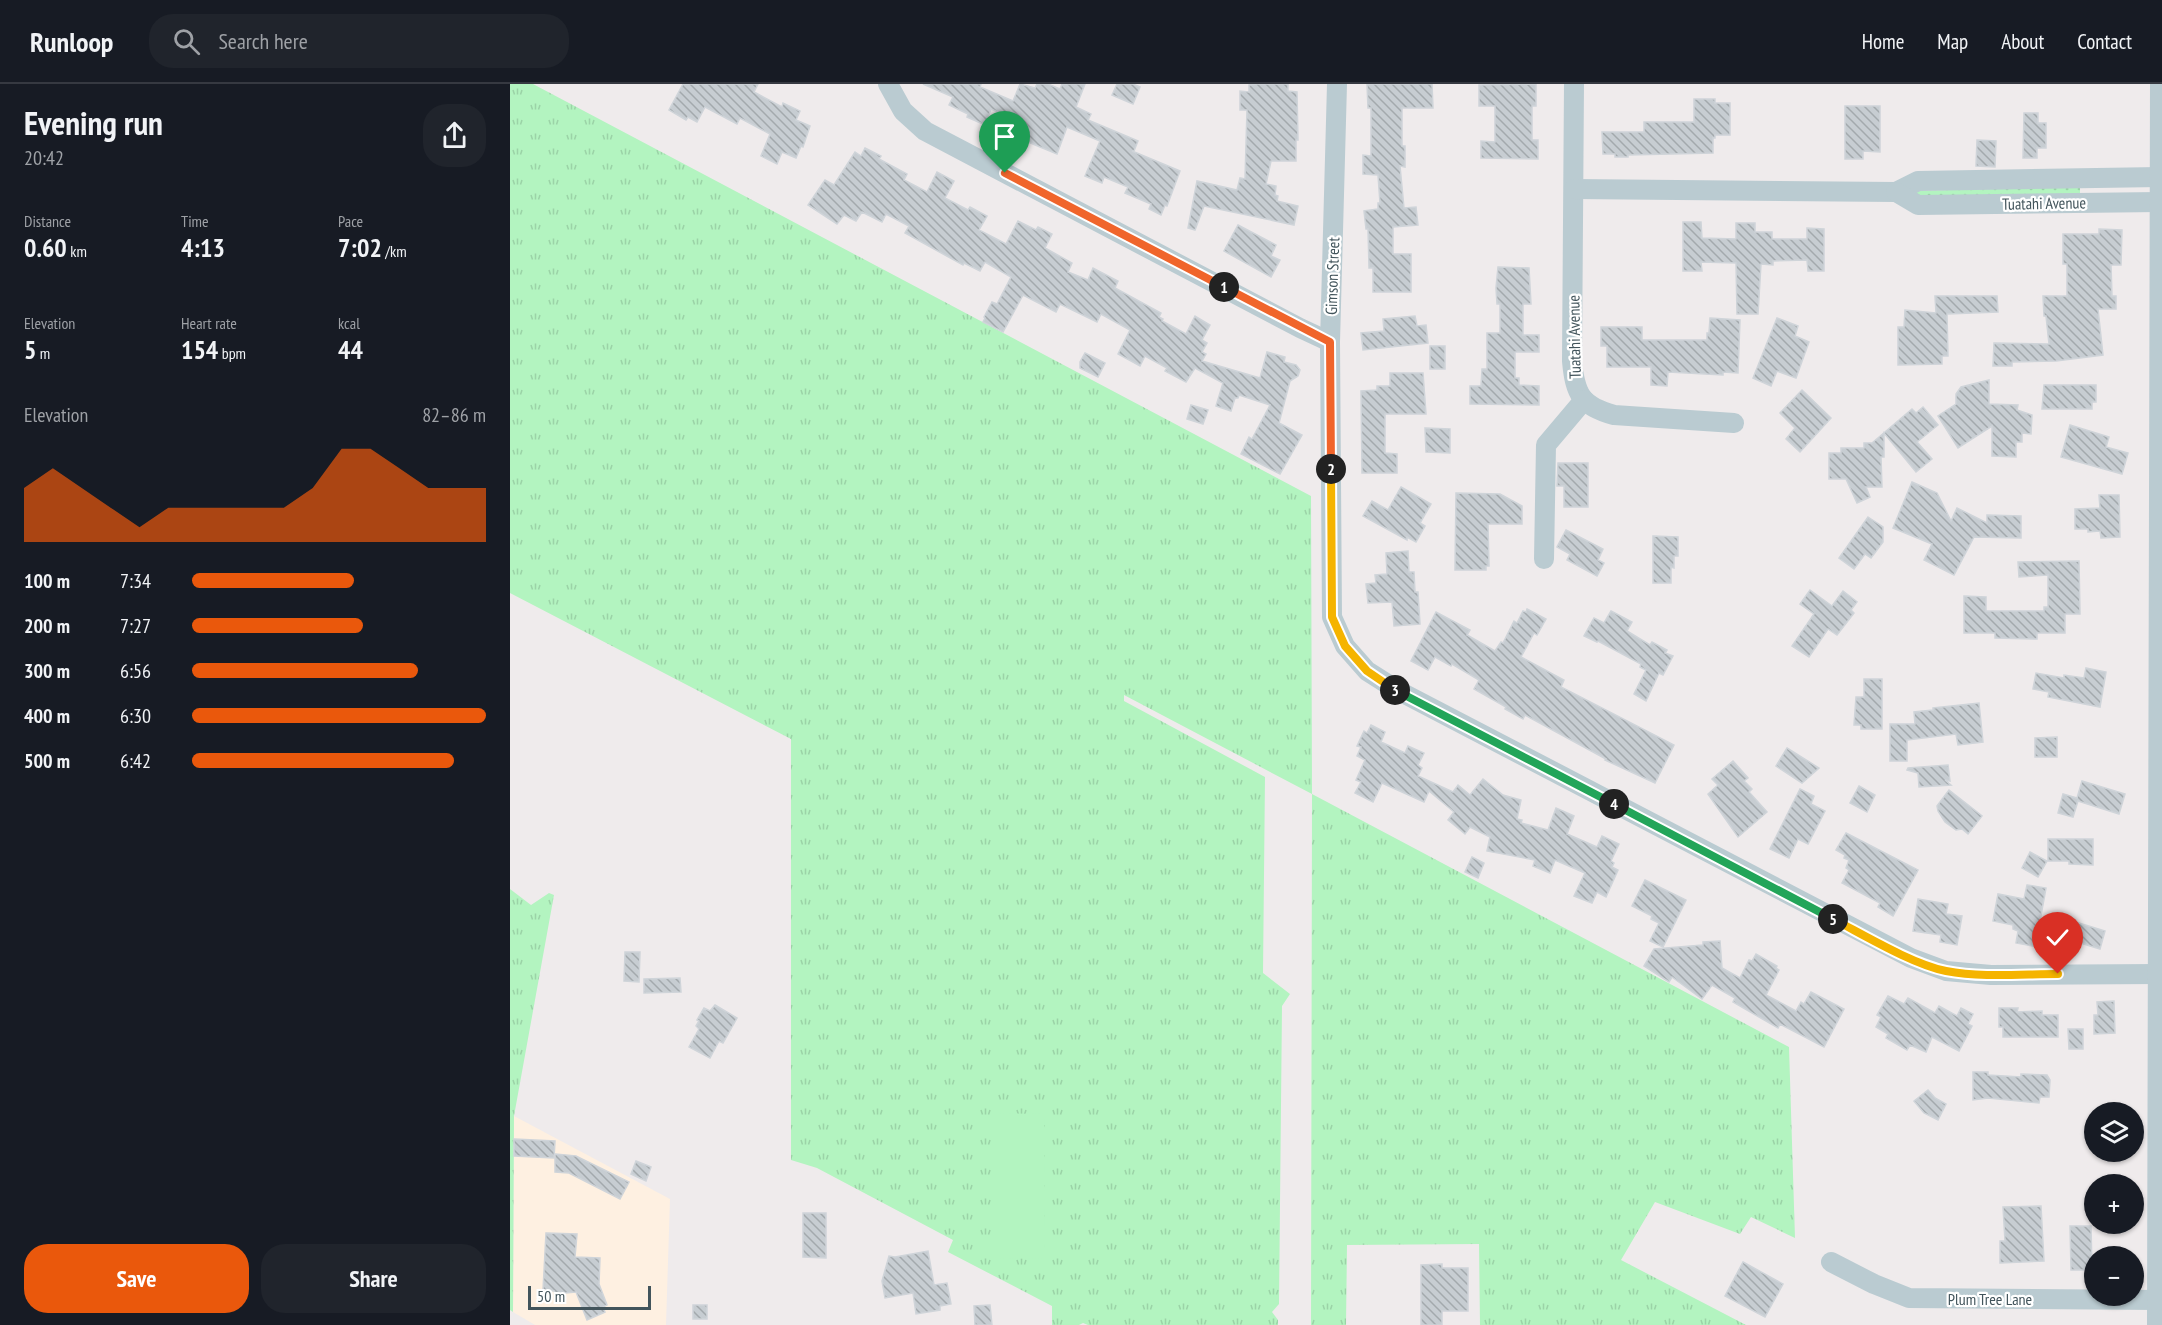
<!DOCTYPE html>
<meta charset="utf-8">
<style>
:root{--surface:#171b24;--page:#20242c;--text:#f1f3f6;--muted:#9ea1a6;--line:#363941;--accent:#ea580c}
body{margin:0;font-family:"PT Sans Narrow",sans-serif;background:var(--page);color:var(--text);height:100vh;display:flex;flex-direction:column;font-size:22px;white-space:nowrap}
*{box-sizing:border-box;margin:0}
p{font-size:20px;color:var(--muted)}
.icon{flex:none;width:33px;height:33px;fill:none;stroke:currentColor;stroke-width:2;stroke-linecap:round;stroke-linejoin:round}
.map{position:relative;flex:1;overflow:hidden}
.sheet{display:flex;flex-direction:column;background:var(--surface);width:510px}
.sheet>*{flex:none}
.controls{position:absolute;left:1574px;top:1018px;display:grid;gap:12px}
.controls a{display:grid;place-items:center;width:60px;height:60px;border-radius:50%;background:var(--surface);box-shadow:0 2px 4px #0004;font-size:30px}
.scale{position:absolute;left:18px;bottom:15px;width:123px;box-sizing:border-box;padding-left:6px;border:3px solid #42545b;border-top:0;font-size:16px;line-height:21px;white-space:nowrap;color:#42545b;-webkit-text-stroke:4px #fff;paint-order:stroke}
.pin{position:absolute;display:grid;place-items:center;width:51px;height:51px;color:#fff;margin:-62px -26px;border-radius:50% 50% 50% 0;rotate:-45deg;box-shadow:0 0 6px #0007}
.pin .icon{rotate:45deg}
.km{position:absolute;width:30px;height:30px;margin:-15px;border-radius:50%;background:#222;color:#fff;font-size:16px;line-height:30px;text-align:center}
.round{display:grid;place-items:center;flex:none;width:63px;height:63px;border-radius:24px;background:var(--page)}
.head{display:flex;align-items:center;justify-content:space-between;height:102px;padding:0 24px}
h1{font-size:33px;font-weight:700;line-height:45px}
.figures{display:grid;grid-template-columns:repeat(3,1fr);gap:9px;height:102px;padding:6px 24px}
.figures div{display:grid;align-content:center}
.figures b{font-size:26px;font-weight:700}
.figures small{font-size:16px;font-weight:400}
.figures p{font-size:16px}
.chart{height:168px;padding:12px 24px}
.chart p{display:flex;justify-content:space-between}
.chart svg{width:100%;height:108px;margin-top:6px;fill:var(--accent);opacity:.7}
.cta{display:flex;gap:12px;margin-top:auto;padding:12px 24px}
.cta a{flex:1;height:69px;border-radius:24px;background:var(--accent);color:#fff;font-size:24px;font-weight:700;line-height:69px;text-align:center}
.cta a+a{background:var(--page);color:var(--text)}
ul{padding:0 24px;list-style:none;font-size:20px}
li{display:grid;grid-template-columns:96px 72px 1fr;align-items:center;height:45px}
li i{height:15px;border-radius:8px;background:var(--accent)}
header{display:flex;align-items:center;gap:36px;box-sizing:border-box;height:84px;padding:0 30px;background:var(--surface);border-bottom:2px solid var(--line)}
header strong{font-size:28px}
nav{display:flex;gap:33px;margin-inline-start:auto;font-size:21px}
.search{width:420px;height:54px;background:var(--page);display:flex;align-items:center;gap:15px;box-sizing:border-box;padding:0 21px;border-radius:24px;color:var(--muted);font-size:22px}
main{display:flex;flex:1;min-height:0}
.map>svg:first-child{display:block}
.commercial{fill:#fef0e1}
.grass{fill:url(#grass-tufts)}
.garden{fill:url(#garden-dots)}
.pitch{fill:#b3f4c0}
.building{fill:url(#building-back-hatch);stroke:#cfd4d9;stroke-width:1.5}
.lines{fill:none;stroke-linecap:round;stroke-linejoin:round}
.minor{stroke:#bacbd1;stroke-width:20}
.split-1-casing{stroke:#fff;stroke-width:12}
.split-2-casing{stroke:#fff;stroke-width:12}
.split-3-casing{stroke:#fff;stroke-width:12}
.split-4-casing{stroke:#fff;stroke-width:12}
.split-5-casing{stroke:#fff;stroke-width:12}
.split-6-casing{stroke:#fff;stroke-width:12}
.split-1{stroke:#f0652b;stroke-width:8}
.split-2{stroke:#f0652b;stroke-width:8}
.split-3{stroke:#f5b400;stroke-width:8}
.split-4{stroke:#22a559;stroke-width:8}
.split-5{stroke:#22a559;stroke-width:8}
.split-6{stroke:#f5b400;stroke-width:8}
.labels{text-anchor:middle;stroke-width:4.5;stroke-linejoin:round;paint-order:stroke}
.street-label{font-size:16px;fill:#42545b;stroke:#fff}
</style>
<header>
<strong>Runloop</strong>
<div class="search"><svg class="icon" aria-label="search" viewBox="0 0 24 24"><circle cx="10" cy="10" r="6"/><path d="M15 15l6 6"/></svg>Search here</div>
<nav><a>Home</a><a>Map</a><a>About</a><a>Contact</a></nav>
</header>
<main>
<section class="sheet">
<div class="head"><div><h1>Evening run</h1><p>20:42</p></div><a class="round"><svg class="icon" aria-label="share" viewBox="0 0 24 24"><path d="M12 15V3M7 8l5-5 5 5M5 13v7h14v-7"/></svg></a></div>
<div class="figures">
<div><p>Distance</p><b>0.60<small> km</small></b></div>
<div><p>Time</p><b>4:13</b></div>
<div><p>Pace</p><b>7:02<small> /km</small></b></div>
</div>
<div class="figures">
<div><p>Elevation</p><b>5<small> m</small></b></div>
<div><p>Heart rate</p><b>154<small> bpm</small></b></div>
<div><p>kcal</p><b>44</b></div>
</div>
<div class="chart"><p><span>Elevation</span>82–86 m</p>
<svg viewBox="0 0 160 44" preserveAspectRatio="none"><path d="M0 44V22L10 14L20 22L30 30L40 38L50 30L60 30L70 30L80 30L90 30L100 22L110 6L120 6L130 14L140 22L150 22L160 22V44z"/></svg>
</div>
<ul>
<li><b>100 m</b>7:34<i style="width:55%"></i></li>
<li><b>200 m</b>7:27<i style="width:58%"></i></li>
<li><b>300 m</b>6:56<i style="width:77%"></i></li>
<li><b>400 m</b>6:30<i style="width:100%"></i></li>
<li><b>500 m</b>6:42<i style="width:89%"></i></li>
</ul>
<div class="cta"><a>Save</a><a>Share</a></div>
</section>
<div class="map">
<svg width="1652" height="1241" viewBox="0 0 1652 1241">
<defs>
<pattern id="grass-tufts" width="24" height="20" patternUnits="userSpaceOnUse" patternTransform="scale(1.5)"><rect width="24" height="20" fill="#b3f4c0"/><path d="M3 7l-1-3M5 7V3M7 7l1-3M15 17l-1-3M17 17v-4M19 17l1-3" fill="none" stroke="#9bd3a7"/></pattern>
<pattern id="garden-dots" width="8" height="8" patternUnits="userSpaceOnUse" patternTransform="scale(1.5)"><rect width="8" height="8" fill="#b3f4c0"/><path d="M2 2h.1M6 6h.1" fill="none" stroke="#9bd3a7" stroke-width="1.8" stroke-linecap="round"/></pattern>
<pattern id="building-back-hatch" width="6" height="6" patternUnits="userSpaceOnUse" patternTransform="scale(1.5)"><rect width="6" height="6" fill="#c7cdd2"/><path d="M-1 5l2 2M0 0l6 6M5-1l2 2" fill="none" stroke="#a3a9ad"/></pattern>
</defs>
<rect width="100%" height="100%" fill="#efebec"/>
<path class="commercial" d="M4,1032L160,1115L156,1241H25L3,1228Z"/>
<g class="grass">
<path d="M0,0H23L801,412L802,710L1279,963L1285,1154L1241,1133L1230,1150L1145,1118L1111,1176L1236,1241H970L969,1160L837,1161L836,1241H801L802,710L614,611V617L755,693L753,889L780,910L772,922L769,1220L762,1228L768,1236V1241H578L573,1239L569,1241H542V1222L438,1168L443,1156L307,1084L281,1076V655L0,509Z"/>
<path d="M0,805L21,821L39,809L44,811L4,1032L3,1228L0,1226Z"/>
</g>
<path class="garden" d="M1570,103V115H1405L1399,107Z"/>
<path class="pitch" d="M485,1029L534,1030L535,1174L485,1175Z"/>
<g class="building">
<path d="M173,0H248L244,8L272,23L273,19L290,27L286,36L300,42L293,63L291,62L286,74L272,68L267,80L251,72L260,50L230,34L227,40L195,23L187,38L178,33L176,36L159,26Z"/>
<path d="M413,0H471L470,3L503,17L510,0L525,4L527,0H538L550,5L552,0H575L566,23L581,30L578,36L628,57L624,67H622L670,87L657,122L655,121L651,131L639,125L641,120L615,109L618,103L594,93L592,99L575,92L590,57L557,43L547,70L518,58L517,61L500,54L507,36L481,25L475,41L457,33L458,30L439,21L443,13Z"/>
<path d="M607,0H623L630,3L623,20L602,11Z"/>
<path d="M747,0H778V7L787,8L788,56H786V77H761L756,100L766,102L765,111L768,112L767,117L788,122L784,141L694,122L685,146L678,144L687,97L727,106L730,94L735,95L737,26H730V7L739,8V1Z"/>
<path d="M857,0H922L923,24H892V62H895V83L890,82L894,124L906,123L908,141L883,143V170H901V208H863V184H859L858,145H856L854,127L868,125V119H870L868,91L853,90V71L861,72V24H858Z"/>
<path d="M1026,0V22H1022V56H1028V75L971,74V57L985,58V22H969V1Z"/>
<path d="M1184,15H1205V19H1220V51H1205V54H1203V69L1118,71V73H1105V70H1093L1092,48H1134V38H1184Z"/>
<path d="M1335,22H1370V68L1353,67V75H1335Z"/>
<path d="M1514,29H1528V39H1536V64H1527V74H1513Z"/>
<path d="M1467,56L1486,57L1485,83L1466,82Z"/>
<path d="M355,64L371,72L369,75L397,90L394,96L417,108L427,88L444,97L435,114L458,126L460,123L477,132L469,146L496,160L508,137L526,146L528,143L542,150L535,164L562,179L558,188L578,196L583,184L608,197L605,204L651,229L649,233L653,235L652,237L676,250L685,232L700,241L692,256L697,259L692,268L696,270L692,277L750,294L757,268L775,273L774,278L786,281L790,286L788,292L780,297L769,339L792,351L770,390L731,370L739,353L742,355L760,321L729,311L728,314H725L721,327L706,322L713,299L685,284L676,298L655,287L657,284L635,272L630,282L608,270L620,246L591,230L587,238L550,220L546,228L513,211L493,248L473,238L475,234L474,233L482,218L487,220L501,193L475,178L470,187L454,179L453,181L395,149L399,142L376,130L372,138L352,128L346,137L334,131L327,140L298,121L315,96L324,101L345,68L351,72Z"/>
<path d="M1173,138H1191L1192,154L1226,155V139H1245V148H1262V155H1297V144L1314,145V187H1298L1297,176L1263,177V181L1251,180L1248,230H1227L1226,179L1191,178L1192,187H1173Z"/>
<path d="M728,141L766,161L761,172L770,176L761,193L714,167Z"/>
<path d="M1589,145L1612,146L1611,181H1601L1602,212H1606V225H1588L1593,271L1546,277L1502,278V282H1483L1484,259L1539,260L1536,232H1534L1533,212H1557V180H1553V150H1589Z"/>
<path d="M988,183L1019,184L1021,220H1013V251H1029V268H1005V294H1009V301L1029,302V321L960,320V302H971L972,285H977V249H990V220H987L986,204Z"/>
<path d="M1425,212H1487L1488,228L1437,230L1438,272H1432V280L1388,281V243H1394L1395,226L1426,229Z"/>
<path d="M905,232L907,242L916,241L918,259L853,266L851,249L874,247L873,235Z"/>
<path d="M1200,234L1230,236L1228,289L1213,288V291L1158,288L1157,302L1141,301V283H1097V262H1091V243H1132V256H1197V249H1199Z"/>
<path d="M1267,234L1288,242L1285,252L1299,258L1286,294L1267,287L1261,302L1243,294Z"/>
<rect x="920" y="262" width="15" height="23"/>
<path d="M575,269L595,279L588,293L570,284V278Z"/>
<path d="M880,289H913L916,330H875V369L887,370V389H852L851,307L867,306V302H880Z"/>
<path d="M1479,296V320L1508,321L1507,326L1522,331L1521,350L1512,349V358H1506V373L1482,372V342L1448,364L1428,332L1446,320V310L1451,303Z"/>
<path d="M1534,301H1586V318H1582V325H1532Z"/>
<path d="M1292,306L1321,334L1290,368L1276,355L1285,344L1270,329Z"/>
<path d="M681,321L698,326L693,340L677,335Z"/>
<path d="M1413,323L1428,341L1407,358L1422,375L1406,388L1374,349V373H1371L1372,403H1356L1360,413L1347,419L1336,395H1319V369H1331V364H1354V359H1362L1402,325L1406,329Z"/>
<path d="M1560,341L1599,353L1596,363L1618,369L1612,390L1551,373Z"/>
<path d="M915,344L940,345V369L916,368Z"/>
<path d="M1048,379H1078V423H1054V402H1047Z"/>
<path d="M1402,398L1427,409L1441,437L1447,424L1477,439V431L1511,432V454L1464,453L1444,491L1414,476L1422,460L1383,444Z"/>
<path d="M891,403L921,420L910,439L915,442L906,458L897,453V456L853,432L862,417L878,426Z"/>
<path d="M946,409L990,410L1012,422V440H978L979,482H976V486H945Z"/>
<path d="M1589,411H1609L1610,453L1591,454L1590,447L1578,448V445H1565V425L1590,424Z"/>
<path d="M1358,433L1373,443V458L1361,474L1355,470L1344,485L1329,474Z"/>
<path d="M1056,446L1093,465L1088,476L1094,479L1087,492L1057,476L1060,470L1047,463Z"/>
<path d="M1143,452L1168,453V472H1164V484L1161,483V499H1143Z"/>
<path d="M898,467L899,488H904L905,508H908L910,540L884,542L882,518L858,519L856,500L866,499L865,491L877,490L876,469Z"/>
<path d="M1569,477L1570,530H1555V549H1527V555L1485,554V549H1454V512L1476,513V527H1534V523H1538V491L1509,493L1508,478Z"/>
<path d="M1300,506L1322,522L1333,507L1347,518L1341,526L1344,529L1327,551L1318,545L1299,573L1282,562L1304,530L1290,520Z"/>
<path d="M1017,525L1036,535L1027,551L1024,549L1011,573L1054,596L1051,603L1164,661L1145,699L1095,676L1096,675L1015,631L1013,635L995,625L996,623L964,605L969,596L942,580L941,582L925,573L918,586L901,577L926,528L960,546L957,551L985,567L991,558L993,559L1004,537L1007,539L1013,527L1016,528Z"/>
<path d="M1101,527L1122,538L1117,547L1140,561L1142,558L1157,566L1155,569L1163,572L1153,591L1149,589L1136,617L1124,610L1136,586L1130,583L1131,580L1088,557L1087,558L1074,552L1084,534L1094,539Z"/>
<path d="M1576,584L1596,588L1590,623L1538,613L1539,608L1523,605L1526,589L1554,594V591L1574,594Z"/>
<path d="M1354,595H1372V645H1351V641H1344L1346,613H1354Z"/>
<path d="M1469,619L1473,658L1448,661L1446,650L1397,656V677H1380V640H1405L1404,628L1423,626V624Z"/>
<path d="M861,641L875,648L871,658L895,669L898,662L914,669L908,681L912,684L908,692L943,708L948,701L960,711L973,695L993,711L1011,716L1007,735L1012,736L1011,739L1038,746L1046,724L1064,732L1057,750L1087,763L1092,752L1109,760L1101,777L1104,779L1102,783L1108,786L1096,813L1087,808L1082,819L1064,812L1075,789L1045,776L1040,789L1023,782L1025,776L977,767L980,753L960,743L955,750L938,736L944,728L919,707L914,718L872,699L863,718L845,709L851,698L846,696L855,676L847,672L851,663L847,662L854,647L857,649Z"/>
<path d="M1547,653V673H1525V654Z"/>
<path d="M1277,664L1309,684L1292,699L1266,682Z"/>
<path d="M1223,677L1238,694L1234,697L1242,705L1239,708L1257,728L1228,753L1198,710L1208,701L1202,695Z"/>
<path d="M1438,681L1440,697L1435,696L1441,701L1409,703L1408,689L1397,686L1398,684Z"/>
<path d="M1572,697L1615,710L1609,730L1568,717L1563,733L1548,729L1553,710L1567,714Z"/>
<path d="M1349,702L1365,711L1357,728L1340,719Z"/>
<path d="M1290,705L1304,712L1301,720L1315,727L1298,760L1288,755L1279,774L1260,765Z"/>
<path d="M1439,706L1472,732L1458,750L1452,745L1446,746L1435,738L1428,727L1427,722Z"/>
<path d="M1336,749L1408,786L1383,832L1368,823L1370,819L1332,799L1339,786L1336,784L1339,776L1334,774L1335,771L1326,766Z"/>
<path d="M1538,755H1583V781L1559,780V777H1538Z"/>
<path d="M1520,768L1537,777L1528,793L1512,784Z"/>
<path d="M962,773L974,779L968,794L955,788Z"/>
<path d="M1135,796L1176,816L1153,863L1140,857L1149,839L1141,835L1142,832L1122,822Z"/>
<path d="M1517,801L1536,804L1530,837L1557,842L1559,836L1595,847L1590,865L1554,854V870L1539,869V865L1506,859L1508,847L1503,845V841L1483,837L1488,810L1514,815Z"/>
<path d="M1408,815L1438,820L1436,830L1452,832L1447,861L1430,858L1431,851L1403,847Z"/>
<path d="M1210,857L1212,884L1230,894L1239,876L1242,877L1246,870L1267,882L1266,884L1269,886L1256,911L1286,927L1291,918L1294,920L1301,908L1334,925L1314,963L1270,940L1268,944L1223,918L1225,914L1202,901L1192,915L1162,893L1159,898L1134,882L1144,865L1193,861V858Z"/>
<path d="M115,868H130L129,898L114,897Z"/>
<path d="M170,894L171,908L134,909V895Z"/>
<path d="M1378,912L1394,920L1398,914L1425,929L1429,922L1447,932L1451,924L1463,930L1458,940L1462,942L1449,967L1422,953L1416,968L1400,961L1397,966L1376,954L1378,950L1366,943L1371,933L1367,931Z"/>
<path d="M1604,917L1605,949L1584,950V931H1588L1587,918Z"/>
<path d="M205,921L227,934L213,959L209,957L200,974L179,963L189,945L186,942L189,937L187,936L194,924L200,927Z"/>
<path d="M1489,924H1508L1507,928L1532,927V931H1548V953H1493V943H1489Z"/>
<path d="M1558,945H1573V965H1559Z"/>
<path d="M1463,988H1478V991L1511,993V990L1537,991L1540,996L1539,1013H1530L1529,1019L1478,1014L1463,1016Z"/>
<path d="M1418,1006L1425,1014L1436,1020L1428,1036L1414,1029L1404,1017Z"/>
<path d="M4,1055L45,1057L44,1074L4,1072Z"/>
<path d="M45,1070L66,1072L119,1098L110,1115L59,1089L45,1088Z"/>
<path d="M126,1077L141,1083L136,1097L121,1090Z"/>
<path d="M1531,1122L1534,1177L1490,1179V1157H1495L1493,1123Z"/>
<path d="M293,1129H316V1174L293,1173Z"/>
<path d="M1560,1142H1581L1582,1186H1561Z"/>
<path d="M36,1149L67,1150L65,1173L90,1174L89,1200L97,1221L93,1223L95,1228L77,1236L66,1208L45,1210L44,1207L33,1206Z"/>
<path d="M418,1167L424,1201L437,1199L441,1220L430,1222V1226L406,1230L403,1209L375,1214L372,1197L379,1172L385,1173Z"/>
<path d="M1233,1178L1273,1200L1255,1233L1215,1212Z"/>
<path d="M932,1180V1184H958V1227H932V1241H911V1181Z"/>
<rect x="183" y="1221" width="14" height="14"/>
<path d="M480,1221L482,1241H465L464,1222Z"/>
</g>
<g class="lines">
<g class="minor">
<path d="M378,0L393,27L415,47L790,244L820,258"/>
<path d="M827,0L820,258L822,533L835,562L857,587L887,606L1401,874L1436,887L1481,891L1649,890"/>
<path d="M1064,0L1062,277C1065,310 1071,322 1104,331L1224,339"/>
<path d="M1064,105L1386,108L1408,97L1650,93"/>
<path d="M1386,108L1408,121L1650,118"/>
<path d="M1034,475L1036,361L1074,316"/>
<path d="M1321,1178L1364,1200L1399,1214L1647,1216"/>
<path d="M1647,1241L1650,0"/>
</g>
</g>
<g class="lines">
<defs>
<path id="split-1" d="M495,89L714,203"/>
<path id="split-2" d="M714,203L820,258L821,385"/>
<path id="split-3" d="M821,385L822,533L835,562L857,587L885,606"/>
<path id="split-4" d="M885,606L1104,720"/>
<path id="split-5" d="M1104,720L1323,835"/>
<path id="split-6" d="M1323,835C1354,851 1402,880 1436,887C1472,894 1512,890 1548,890"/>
</defs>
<use href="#split-1" class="split-1-casing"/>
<use href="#split-2" class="split-2-casing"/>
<use href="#split-3" class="split-3-casing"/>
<use href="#split-4" class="split-4-casing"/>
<use href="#split-5" class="split-5-casing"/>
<use href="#split-6" class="split-6-casing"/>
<use href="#split-1" class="split-1"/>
<use href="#split-2" class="split-2"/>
<use href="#split-3" class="split-3"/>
<use href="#split-4" class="split-4"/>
<use href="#split-5" class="split-5"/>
<use href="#split-6" class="split-6"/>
</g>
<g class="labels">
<g class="street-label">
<text transform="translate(1534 119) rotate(-1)" y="6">Tuatahi Avenue</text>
<text transform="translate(822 192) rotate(-88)" y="6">Gimson Street</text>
<text transform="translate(1064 253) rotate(-91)" y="6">Tuatahi Avenue</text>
<text x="1480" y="1221">Plum Tree Lane</text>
</g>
</g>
</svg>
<div class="controls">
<a><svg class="icon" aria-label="layers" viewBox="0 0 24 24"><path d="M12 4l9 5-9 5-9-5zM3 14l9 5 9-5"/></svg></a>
<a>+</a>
<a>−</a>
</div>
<div class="scale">50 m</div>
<div class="pin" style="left:495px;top:89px;background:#1e9e55"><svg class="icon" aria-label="arrive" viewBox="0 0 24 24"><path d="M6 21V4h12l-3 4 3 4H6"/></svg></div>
<div class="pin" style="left:1548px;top:890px;background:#d93025"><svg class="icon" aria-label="check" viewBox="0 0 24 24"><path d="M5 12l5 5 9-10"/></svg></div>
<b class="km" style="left:714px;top:203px">1</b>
<b class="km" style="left:821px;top:385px">2</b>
<b class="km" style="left:885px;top:606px">3</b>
<b class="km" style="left:1104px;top:720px">4</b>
<b class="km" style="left:1323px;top:835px">5</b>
</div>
</main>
